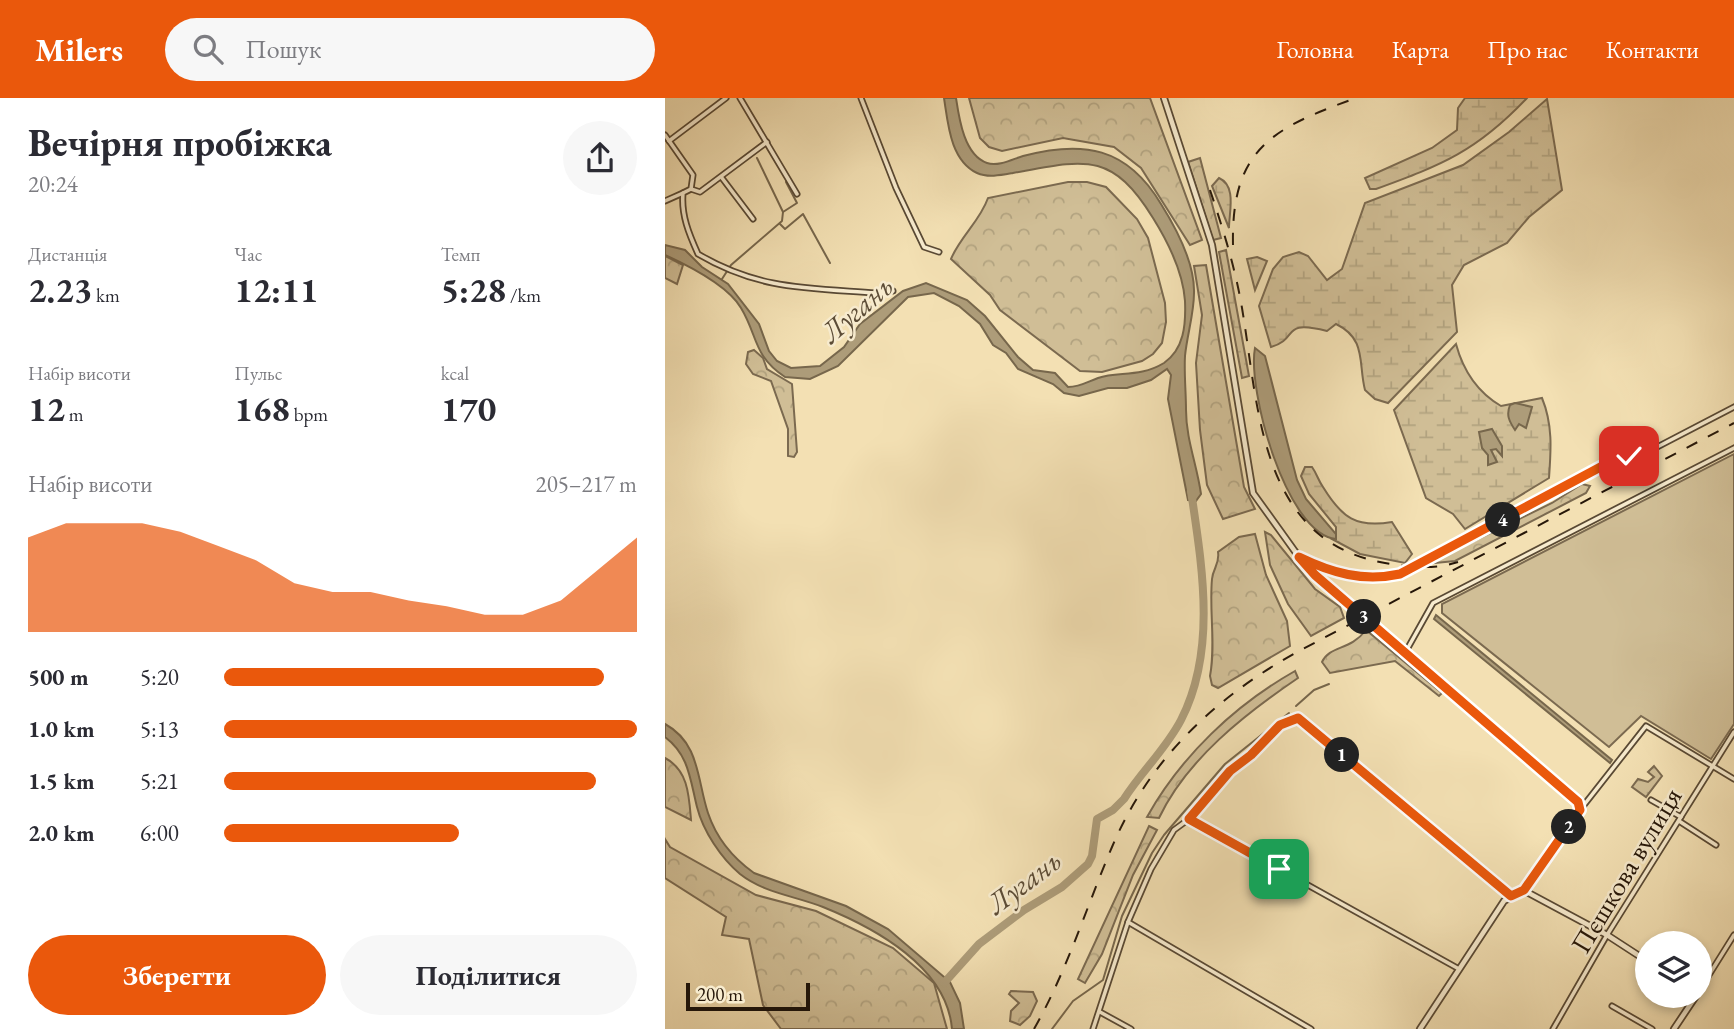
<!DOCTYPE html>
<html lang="uk">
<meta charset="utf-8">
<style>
:root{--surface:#fff;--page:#f7f7f7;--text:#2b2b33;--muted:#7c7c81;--accent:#ea580c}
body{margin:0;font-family:"EB Garamond",serif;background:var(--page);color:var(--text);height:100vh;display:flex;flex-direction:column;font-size:26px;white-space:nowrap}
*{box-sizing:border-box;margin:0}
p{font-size:23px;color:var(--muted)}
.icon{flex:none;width:38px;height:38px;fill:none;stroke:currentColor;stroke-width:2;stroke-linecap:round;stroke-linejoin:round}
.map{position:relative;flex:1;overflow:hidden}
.side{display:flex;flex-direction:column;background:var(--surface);width:665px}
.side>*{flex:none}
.fabs{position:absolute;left:970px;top:833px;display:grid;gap:14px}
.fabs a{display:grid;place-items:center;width:77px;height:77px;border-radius:50%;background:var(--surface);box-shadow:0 4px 10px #0003;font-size:35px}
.scale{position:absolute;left:21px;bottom:18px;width:124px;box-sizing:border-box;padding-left:7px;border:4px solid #261709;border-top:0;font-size:19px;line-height:24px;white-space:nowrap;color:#261709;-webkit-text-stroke:5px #f7ebce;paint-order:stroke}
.pin{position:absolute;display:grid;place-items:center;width:60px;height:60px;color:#fff;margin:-30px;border-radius:14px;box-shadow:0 4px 10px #0006}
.km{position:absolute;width:35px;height:35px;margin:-18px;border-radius:50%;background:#222;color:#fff;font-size:19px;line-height:35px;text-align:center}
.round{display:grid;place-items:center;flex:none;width:74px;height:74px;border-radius:37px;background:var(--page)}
.headline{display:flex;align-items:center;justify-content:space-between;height:119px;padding:0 28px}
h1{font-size:38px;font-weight:700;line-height:52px}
.figures{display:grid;grid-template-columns:repeat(3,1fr);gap:10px;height:119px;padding:7px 28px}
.figures div{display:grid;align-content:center}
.figures b{font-size:35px;font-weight:700}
.figures small{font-size:19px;font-weight:400}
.figures p{font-size:19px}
.chart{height:196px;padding:14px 28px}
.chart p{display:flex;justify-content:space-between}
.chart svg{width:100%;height:126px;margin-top:7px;fill:var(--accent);opacity:.7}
.cta{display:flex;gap:14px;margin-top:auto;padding:14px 28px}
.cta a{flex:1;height:80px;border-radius:42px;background:var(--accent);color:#fff;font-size:28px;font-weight:700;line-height:80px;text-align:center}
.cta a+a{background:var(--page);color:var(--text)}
ul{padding:0 28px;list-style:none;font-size:23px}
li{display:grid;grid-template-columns:112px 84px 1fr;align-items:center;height:52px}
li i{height:18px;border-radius:9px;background:var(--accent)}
header{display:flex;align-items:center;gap:42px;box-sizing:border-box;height:98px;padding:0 35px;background:var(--accent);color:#fff}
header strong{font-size:33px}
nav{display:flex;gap:38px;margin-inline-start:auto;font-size:24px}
.search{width:490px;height:63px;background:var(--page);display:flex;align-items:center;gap:18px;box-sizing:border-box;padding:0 24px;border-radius:38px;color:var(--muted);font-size:26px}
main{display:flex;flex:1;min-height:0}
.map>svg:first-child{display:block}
.forest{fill:url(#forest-crowns);stroke:#7b6a50;stroke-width:2}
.wetland{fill:url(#wetland-marsh);stroke:#7b6a50;stroke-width:2}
.garden{fill:#d0be96;stroke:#7b6a50;stroke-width:2}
.water{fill:#ad9c79;stroke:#77674c;stroke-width:2}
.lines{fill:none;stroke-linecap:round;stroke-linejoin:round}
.stream{stroke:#77674c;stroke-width:2}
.river{stroke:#ad9c79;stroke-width:8}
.minor-casing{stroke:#594934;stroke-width:7}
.tertiary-casing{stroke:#594934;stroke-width:8}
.minor{stroke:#f7ebce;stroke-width:3.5}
.tertiary{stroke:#f7ebce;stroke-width:4.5}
.rail{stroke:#261709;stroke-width:2;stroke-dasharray:12 12;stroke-linecap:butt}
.tertiary-bridge-casing{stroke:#594934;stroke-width:8;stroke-linecap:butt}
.tertiary-bridge{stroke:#f7ebce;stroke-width:4.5}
.route-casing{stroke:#fff;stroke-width:14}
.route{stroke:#ea580c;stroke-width:9}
.labels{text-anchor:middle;stroke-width:5;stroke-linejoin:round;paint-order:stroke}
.street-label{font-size:28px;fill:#261709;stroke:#f7ebce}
.water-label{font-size:30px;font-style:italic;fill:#5c4c36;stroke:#f7ebce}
</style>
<header>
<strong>Milers</strong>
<div class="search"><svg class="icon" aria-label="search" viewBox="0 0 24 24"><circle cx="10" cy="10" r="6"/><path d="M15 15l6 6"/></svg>Пошук</div>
<nav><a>Головна</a><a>Карта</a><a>Про нас</a><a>Контакти</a></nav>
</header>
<main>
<section class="side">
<div class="headline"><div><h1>Вечірня пробіжка</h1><p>20:24</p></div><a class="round"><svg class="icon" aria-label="share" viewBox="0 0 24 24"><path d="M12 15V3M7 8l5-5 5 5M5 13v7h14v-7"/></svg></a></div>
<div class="figures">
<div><p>Дистанція</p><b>2.23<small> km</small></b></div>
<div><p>Час</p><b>12:11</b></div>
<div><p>Темп</p><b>5:28<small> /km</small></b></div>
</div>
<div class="figures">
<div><p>Набір висоти</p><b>12<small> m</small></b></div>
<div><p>Пульс</p><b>168<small> bpm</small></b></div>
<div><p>kcal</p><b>170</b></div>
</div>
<div class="chart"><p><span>Набір висоти</span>205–217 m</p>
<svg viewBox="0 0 160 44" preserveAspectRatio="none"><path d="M0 44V11L10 6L20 6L30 6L40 9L50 14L60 19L70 27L80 30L90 30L100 33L110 35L120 38L130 38L140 33L150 22L160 11V44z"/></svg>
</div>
<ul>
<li><b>500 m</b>5:20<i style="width:92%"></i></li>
<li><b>1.0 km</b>5:13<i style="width:100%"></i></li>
<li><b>1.5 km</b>5:21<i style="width:90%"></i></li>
<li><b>2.0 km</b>6:00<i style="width:57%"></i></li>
</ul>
<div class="cta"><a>Зберегти</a><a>Поділитися</a></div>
</section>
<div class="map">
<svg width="1069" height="931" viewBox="0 0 1069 931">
<defs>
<pattern id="forest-crowns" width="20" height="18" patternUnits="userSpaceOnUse" patternTransform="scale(1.75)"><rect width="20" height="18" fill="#d0be96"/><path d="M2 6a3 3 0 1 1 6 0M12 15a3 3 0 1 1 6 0" fill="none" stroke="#b2a380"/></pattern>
<pattern id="wetland-marsh" width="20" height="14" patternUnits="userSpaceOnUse" patternTransform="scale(1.75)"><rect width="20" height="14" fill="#d0be96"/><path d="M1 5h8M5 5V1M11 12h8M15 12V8" fill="none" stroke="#b2a380"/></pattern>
</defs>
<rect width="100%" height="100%" fill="#f3e0b3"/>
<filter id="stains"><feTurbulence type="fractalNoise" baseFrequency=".00286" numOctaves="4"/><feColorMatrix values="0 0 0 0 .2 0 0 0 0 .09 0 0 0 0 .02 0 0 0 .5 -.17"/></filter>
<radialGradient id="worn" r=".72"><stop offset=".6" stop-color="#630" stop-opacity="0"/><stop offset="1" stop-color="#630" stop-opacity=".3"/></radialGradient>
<g class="forest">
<path d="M304,0H485L537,142L525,147L476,70L449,49L398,40L337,53L324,49L315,40Z"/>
<path d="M535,60L556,140L548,142L523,64Z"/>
<path d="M403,84H422L441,89L472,121L483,140L500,205L501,224L497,245L488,256L477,263L437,274L415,273L335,212L325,197L286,161C295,139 315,123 323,100Z"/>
<path d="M0,158L18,167L12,186L0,180Z"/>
<path d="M541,167L579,389L590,411L558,421L542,387L535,332L531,265L537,217L529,168Z"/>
<path d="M89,252L98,260L102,271L127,286L132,354L129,359L123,358V331L106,283L88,276L81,266L83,254Z"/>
<path d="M917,386L925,388L921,395L790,463L770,465L776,459L887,405Z"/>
<path d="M600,434L606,437L650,491L675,509L679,520L646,538L623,506L605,467Z"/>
<path d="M590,436L601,477L622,523L625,548L553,590L547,587L545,578C551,546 544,513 547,481C548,470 555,466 553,454L574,439Z"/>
<path d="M701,532L777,595L774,598L730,563L665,575L657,564C665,547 685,553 701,532Z"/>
<path d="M630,573L633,580C580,616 522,661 494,720L482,719C516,658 570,607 630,573Z"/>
<path d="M0,660C23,672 24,697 26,722L0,709Z"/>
<path d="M484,728L492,732L468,777L437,856L420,885L413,881Z"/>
<path d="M0,741L5,749L91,797L151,813L228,850L269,885L282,931H116L98,907L84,841L57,837L61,819L0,780Z"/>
<path d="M346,893L368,894L372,903L365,918L355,927L345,923L346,913L354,905L344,896Z"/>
</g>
<g class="wetland">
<path d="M800,0H862C812,53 777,67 711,91H705L700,80L767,50L792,32L793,10Z"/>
<path d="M882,1L897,92L864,119L842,145L799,167L787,187L792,234L723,305L710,301L700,292C693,265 702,241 671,226L662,233C614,221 635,241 606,249L594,208L608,171L618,159L634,154L643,158L662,182L677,171L700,105L798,67L844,34Z"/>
<path d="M554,80C572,88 564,114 564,130L547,88Z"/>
<path d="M561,152L584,278L577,280L554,154Z"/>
<path d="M592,159L602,163L590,192L582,161Z"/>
<path d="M791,246C798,272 812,294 836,308L877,300C888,327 886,352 884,380L800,431L788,416L761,400L729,312Z"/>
<path d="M640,369H647C652,376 653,382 658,389C677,420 691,430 727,424L747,456L740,465L695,456L667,441L671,440V429L644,396L636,378Z"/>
<path d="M989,668L997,678L981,699L967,689L973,681L983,684L989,679L983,674Z"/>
</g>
<path class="garden" d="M1069,356V626L1046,661L976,618L944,649L777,515V506Z"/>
<g class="water">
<path d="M279,0H291C294,20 299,57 322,65C333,69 348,61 358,58C418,42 462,49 496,106C511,130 530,166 529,195C529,216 522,237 520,258C519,276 521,294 521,312C521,341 532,367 536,396L531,403L523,402L503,301L506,277L502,271L486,282L462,290H443L414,298L399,295L388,286L353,271L341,255L328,247L315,226L294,208L269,195L243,199L173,268L145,281L120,279C88,258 93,238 76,210C63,188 24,168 0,157V147L20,152L37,169L63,186L94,226L104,253L112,263L126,270L155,268L179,249L195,226L238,193L261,185L302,202L320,218L353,259L368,272L390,275L403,289C415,289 422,284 433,280C454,273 474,280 499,265C519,251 521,227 520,203C518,174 503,144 488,120C446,52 419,62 348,75C337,77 323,80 312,75C285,62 283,25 279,0Z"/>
<path d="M590,250L600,258L632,382L641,401L671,436V441C621,436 582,291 590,250Z"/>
<path d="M850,305L867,309L861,330L854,326L850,332C844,323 841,317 845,307Z"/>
<path d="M827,331L837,348V358L831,351L826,352L832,364L823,367V357L817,350L814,334Z"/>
<path d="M771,517L947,662L945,665L769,521Z"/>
<path d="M0,626C35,645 32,682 43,715C51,739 68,760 89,775L181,808L223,831L285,884L295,905L299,931H287C282,869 210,830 158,809C130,798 99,795 75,776C56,760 38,733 32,709C25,681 24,657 0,639Z"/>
</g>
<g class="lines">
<g class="stream">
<path d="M118,114L132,105L121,84"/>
<path d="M115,126L120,131L138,116L165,165"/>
<path d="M57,181L66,167L117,123L118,114L92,60"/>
<path d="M631,608L649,592L664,586"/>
<path d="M387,931L408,903L438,882L457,818L487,755L499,737L560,666L624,615"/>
</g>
<path class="river" d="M279,885L314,846L359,812L397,789L423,766L427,758L432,721L448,712L459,701C476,674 501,651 516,622C552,552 537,468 526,393"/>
<defs>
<g id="minor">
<path d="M75,0L132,96"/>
<path d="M196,0L231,90L259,149L274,154"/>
<path d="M0,37L28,77L26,91L18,95C16,117 24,136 33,156C94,192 143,190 211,195L228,193"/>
<path d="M4,43L61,0"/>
<path d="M57,80L88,121"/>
<path d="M26,91L35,94L102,44"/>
<path d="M0,103L18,95"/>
<path d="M639,461C670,476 700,484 735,476L958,357L973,359L1069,309"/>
<path d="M740,555L768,505L1069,350"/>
<path d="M986,702L1016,719"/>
<path d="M915,712L981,628L1069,681"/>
<path d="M524,721L794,871"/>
<path d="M1014,723L1051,747"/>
<path d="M463,824L646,931"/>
<path d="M1034,893L1069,837"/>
<path d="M947,908L987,931"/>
<path d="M435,914L466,931"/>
<path d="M428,931L463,824L486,771L509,732L524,721L565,673L586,657L615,627L633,620L846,798"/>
<path d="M888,931L942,837L1069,634"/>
</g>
<g id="tertiary">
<path d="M499,0L547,147L588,395L634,459L682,505"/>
<path d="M719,536L913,704L915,712L858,792L839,803L755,931"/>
<path d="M858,792L942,837L982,863"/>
<path d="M1009,931L1031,898"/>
</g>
</defs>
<use href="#minor" class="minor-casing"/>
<use href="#tertiary" class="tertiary-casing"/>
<use href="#minor" class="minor"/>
<use href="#tertiary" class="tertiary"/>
<g class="rail">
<path d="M545,92C558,131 570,169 577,210C594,310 594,443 720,465C744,469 769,472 793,464"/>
<path d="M568,147C566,50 608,30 691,0"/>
<path d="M369,931C402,873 421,810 447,749C484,661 551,599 632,554L1069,325"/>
</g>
<defs>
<path id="tertiary-bridge" d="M682,505L719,536"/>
</defs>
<use href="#tertiary-bridge" class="tertiary-bridge-casing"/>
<use href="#tertiary-bridge" class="tertiary-bridge"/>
</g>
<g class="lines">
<defs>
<path id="route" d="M614,771L524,721L565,673L586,657L615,627L633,620L846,798L859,792L915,712L913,704L650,477L634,459C667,475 698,484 735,476L958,357L964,358"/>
</defs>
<use href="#route" class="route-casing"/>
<use href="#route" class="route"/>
</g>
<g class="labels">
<g class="street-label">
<text transform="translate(961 772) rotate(-59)" y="10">Пєшкова вулиця</text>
</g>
<g class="water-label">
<text transform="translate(192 211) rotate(-41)" y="10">Лугань</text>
<text transform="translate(359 784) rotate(-37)" y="10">Лугань</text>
</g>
</g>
<rect width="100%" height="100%" filter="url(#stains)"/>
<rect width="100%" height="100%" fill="url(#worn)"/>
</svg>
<div class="fabs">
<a><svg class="icon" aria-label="layers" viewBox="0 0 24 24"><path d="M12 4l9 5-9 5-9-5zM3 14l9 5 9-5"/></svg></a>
</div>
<div class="scale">200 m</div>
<div class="pin" style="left:614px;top:771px;background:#1e9e55"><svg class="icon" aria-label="arrive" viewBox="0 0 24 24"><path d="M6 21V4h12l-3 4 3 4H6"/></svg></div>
<div class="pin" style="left:964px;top:358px;background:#d93025"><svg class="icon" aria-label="check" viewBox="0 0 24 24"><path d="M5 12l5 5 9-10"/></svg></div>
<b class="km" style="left:677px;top:657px">1</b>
<b class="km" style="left:904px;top:729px">2</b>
<b class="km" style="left:699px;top:519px">3</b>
<b class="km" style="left:838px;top:422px">4</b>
</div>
</main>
